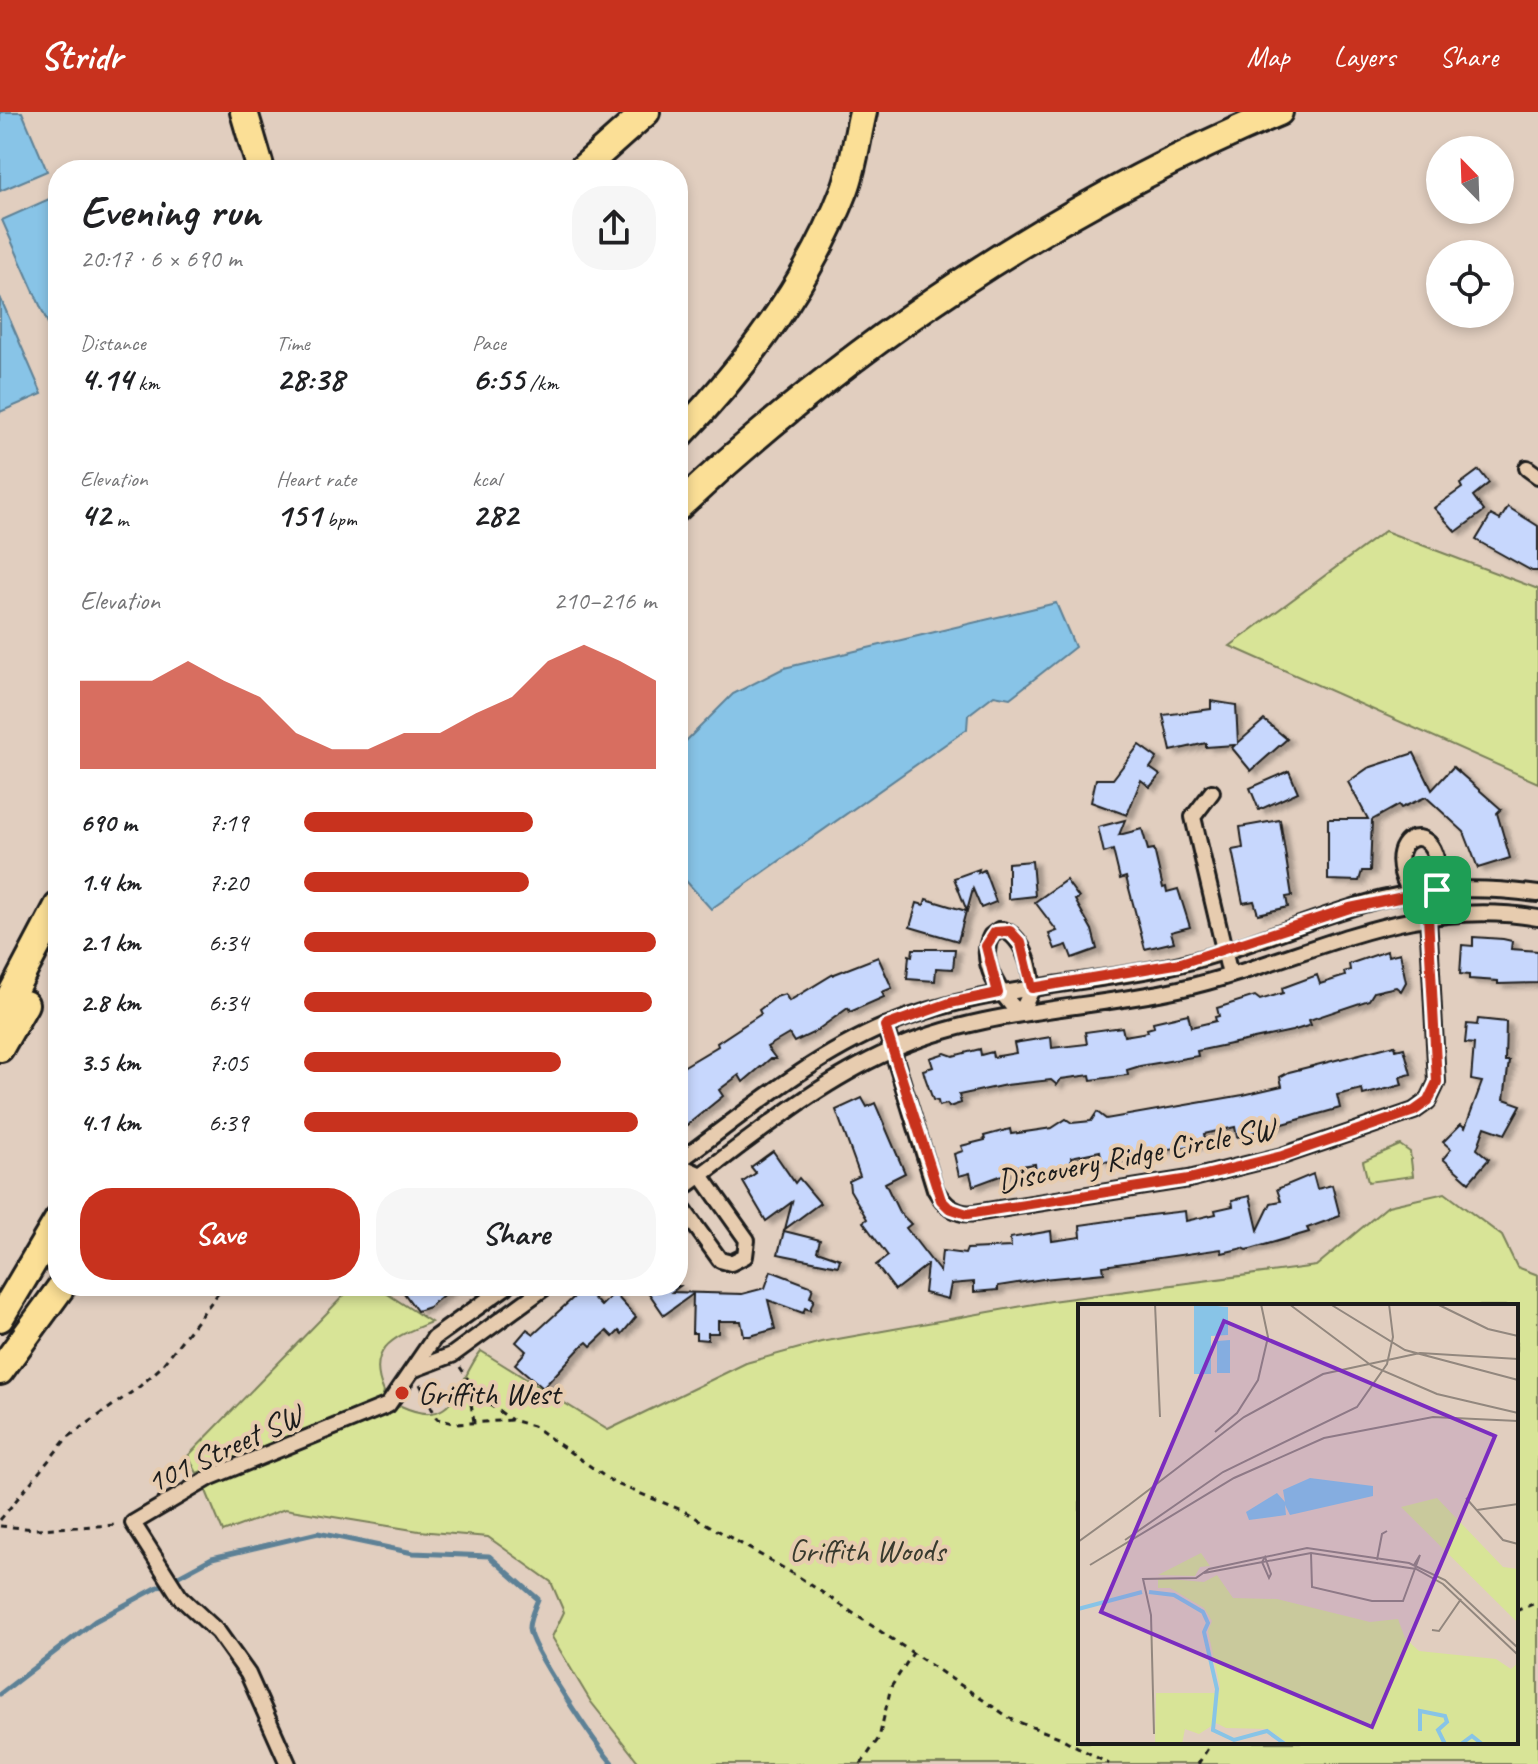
<!DOCTYPE html>
<meta charset="utf-8">
<style>
:root{--surface:#fff;--page:#f6f6f6;--text:#202124;--muted:#757577;--accent:#c8321e}
body{margin:0;font-family:Caveat,sans-serif;background:var(--page);color:var(--text);height:100vh;display:flex;flex-direction:column;font-size:30px;white-space:nowrap}
*{box-sizing:border-box;margin:0}
p{font-size:26px;color:var(--muted)}
.icon{flex:none;width:44px;height:44px;fill:none;stroke:currentColor;stroke-width:2;stroke-linecap:round;stroke-linejoin:round}
.map{position:relative;flex:1;overflow:hidden}
.panel{position:absolute;left:48px;top:48px;width:640px;height:1136px;display:flex;flex-direction:column;background:var(--surface);border-radius:32px;box-shadow:0 4px 12px #0003}
.panel>*{flex:none}
.needle{width:52px;rotate:337deg}
.tools{position:absolute;left:1426px;top:24px;display:grid;gap:16px}
.tools a{display:grid;place-items:center;width:88px;height:88px;border-radius:50%;background:var(--surface);box-shadow:0 4px 12px #0003;font-size:40px}
.pin{position:absolute;display:grid;place-items:center;width:68px;height:68px;color:#fff;margin:-34px;border-radius:16px;box-shadow:0 4px 12px #0006}
.round{display:grid;place-items:center;flex:none;width:84px;height:84px;border-radius:32px;background:var(--page)}
.headline{display:flex;align-items:center;justify-content:space-between;height:136px;padding:0 32px}
h1{font-size:44px;font-weight:800;line-height:60px}
.metrics{display:grid;grid-template-columns:repeat(3,1fr);gap:12px;height:136px;padding:8px 32px}
.metrics div{display:grid;align-content:center}
.metrics b{font-size:34px;font-weight:800}
.metrics small{font-size:22px;font-weight:400}
.metrics p{font-size:22px}
.chart{height:224px;padding:16px 32px}
.chart p{display:flex;justify-content:space-between}
.chart svg{width:100%;height:144px;margin-top:8px;fill:var(--accent);opacity:.7}
.cta{display:flex;gap:16px;margin-top:auto;padding:16px 32px}
.cta a{flex:1;height:92px;border-radius:32px;background:var(--accent);color:#fff;font-size:32px;font-weight:800;line-height:92px;text-align:center}
.cta a+a{background:var(--page);color:var(--text)}
ul{padding:0 32px;list-style:none;font-size:26px}
li{display:grid;grid-template-columns:128px 96px 1fr;align-items:center;height:60px}
li i{height:20px;border-radius:10px;background:var(--accent)}
header{display:flex;align-items:center;gap:48px;box-sizing:border-box;height:112px;padding:0 40px;background:var(--accent);color:#fff}
header strong{font-size:38px}
nav{display:flex;gap:44px;margin-inline-start:auto;font-size:28px}
.map>svg:first-child{display:block}
.green{fill:#d8e497;stroke:#7a805a;stroke-width:2;fill-rule:evenodd}
.water{fill:#88c4e7;stroke:#5d8196;stroke-width:2}
.lines{fill:none;stroke-linecap:round;stroke-linejoin:round}
.stream{stroke:#5d8196;stroke-width:5}
.building{fill:#c7d7fd;stroke:#1c1c1c;stroke-width:2;filter:url(#shadow)}
.minor-casing{stroke:#1c1c1c;stroke-width:20}
.motorway-casing{stroke:#1c1c1c;stroke-width:32}
.path{stroke:#1c1c1c;stroke-width:3;stroke-dasharray:6 6;stroke-linecap:butt}
.minor{stroke:#e7ccaf;stroke-width:14}
.motorway{stroke:#fbdf96;stroke-width:26}
.route-casing{stroke:#fff;stroke-width:16}
.route{stroke:#c8321e;stroke-width:10}
.poi-dot{fill:#c8321e;stroke:#e7ccaf;stroke-width:3}
.labels{text-anchor:middle;stroke-width:8;stroke-linejoin:round;paint-order:stroke}
.street-label{font-size:32px;fill:#1c1c1c;stroke:#e7ccaf}
.poi-label{font-size:32px;fill:#1c1c1c;stroke:#e7ccaf;text-anchor:start}
.park-label{font-size:32px;fill:#383a2e;stroke:#e7ccaf}
.inset-river{fill:none;stroke:#88c4e7;stroke-width:4}
.inset-road{fill:none;stroke:#92877e;stroke-width:2}
.view{fill:#7b2cbf;fill-opacity:0.15;stroke:#7b2cbf;stroke-width:4}
.inset-edge{fill:none;stroke:#1c1c1c;stroke-width:4}
</style>
<header>
<strong>Stridr</strong>
<nav><a>Map</a><a>Layers</a><a>Share</a></nav>
</header>
<div class="map">
<svg width="1538" height="1652" viewBox="0 0 1538 1652">
<defs>
<filter id="shadow"><feDropShadow dx="6" dy="3.5" stdDeviation="2" flood-color="#0004"/></filter>
</defs>
<rect width="100%" height="100%" fill="#e1cebf"/>
<filter id="ink" filterUnits="userSpaceOnUse"><feTurbulence type="fractalNoise" baseFrequency=".0125" numOctaves="2"/><feDisplacementMap in="SourceGraphic" scale="16" xChannelSelector="R" yChannelSelector="G"/><feConvolveMatrix kernelMatrix="1 2 1 2 8 2 1 2 1" color-interpolation-filters="sRGB"/></filter>
<g filter="url(#ink)">
<g class="green">
<path d="M1385,419L1538,477V671L1230,534Z"/>
<path d="M1400,1033L1410,1040L1413,1064L1368,1070L1363,1049Z"/>
<path d="M1445,1081L1502,1124L1517,1155L1538,1163V1652H640L591,1590L552,1525L564,1500L551,1470L488,1425L419,1419L285,1397L223,1420L204,1374L401,1294C457,1320 456,1270 481,1239L608,1318L746,1251L821,1230L1051,1189L1316,1154L1388,1094ZM1080,1194H1516V1630H1080Z"/>
<path d="M353,1174H375L431,1210C398,1224 364,1234 384,1280L381,1287L197,1361L188,1344Z"/>
</g>
<g class="water">
<path d="M0,0H22L47,59L0,79Z"/>
<path d="M58,83V234L2,108Z"/>
<path d="M0,185L42,282L0,300Z"/>
<path d="M1056,491L1075,535L1010,586L994,583L968,603L967,617L711,797L678,760V637L733,582L784,556Z"/>
</g>
<g class="lines">
<path class="stream" d="M0,1582L95,1509L212,1446L318,1421L413,1441L489,1444L538,1487C535,1495 529,1507 529,1516C529,1535 597,1634 613,1652"/>
</g>
<g class="building">
<path d="M1479,358L1489,371L1473,384L1484,399L1456,420L1434,396L1462,376L1460,372Z"/>
<path d="M1508,395L1538,414V459H1532L1476,428L1491,403L1500,408Z"/>
<path d="M1211,589L1236,593L1238,631L1264,608L1287,627L1251,659L1232,636L1235,633L1206,635V631L1171,639L1163,603L1211,597Z"/>
<path d="M1139,633L1157,646L1150,656L1160,663L1150,675L1141,668L1127,703L1091,690L1096,667H1113Z"/>
<path d="M1414,641L1432,678L1453,655L1501,697L1497,701L1510,746L1478,756L1464,720L1426,685L1401,696L1399,693L1372,708L1370,759H1362L1359,769L1328,768V707H1368L1348,670L1368,656Z"/>
<path d="M1289,659L1298,680L1259,698L1250,676Z"/>
<path d="M1125,708L1119,723L1142,717L1148,738L1154,737L1163,776L1166,775L1167,780L1178,777L1190,815L1171,820L1174,830L1145,837L1126,765L1120,767L1113,738L1104,741L1098,715Z"/>
<path d="M1280,708L1292,784L1286,785L1288,795L1258,802L1254,789L1243,791L1232,738L1243,736L1240,715Z"/>
<path d="M1032,749L1035,784L1008,787V751Z"/>
<path d="M979,757L978,761L984,758L996,790L981,796L973,777L967,799L954,766Z"/>
<path d="M1066,768L1079,786L1075,788L1092,818L1097,837L1072,846L1067,833L1055,837L1049,822L1057,819L1035,790Z"/>
<path d="M926,787L966,799L958,829L910,815L917,791L924,793Z"/>
<path d="M1473,825L1503,827L1512,829L1511,837L1538,839V871L1498,872V869L1469,867V863L1460,862L1462,833L1473,834Z"/>
<path d="M913,837H955L953,857L936,856L935,869L907,867L909,843L912,844Z"/>
<path d="M1387,839L1388,844L1400,841L1406,870L1401,879L1396,875L1374,880L1369,888L1309,908L1311,913L1292,919L1197,939L1198,944L1140,954L1127,958L1128,963L1091,968L1090,963L1061,967L1057,973L1051,968L1006,973L959,983L961,991L949,995L947,992L939,994L938,989L933,988L925,965L923,958L933,955L930,946L945,941L953,944L980,937L981,943L992,940L993,945L1016,941L1014,931L1051,925L1052,936L1087,932L1085,920L1122,915L1124,924L1148,920L1147,917L1154,915L1153,910L1188,902L1191,915L1216,909L1215,905L1219,904L1217,896L1255,884L1260,888L1283,881L1282,876L1317,863L1320,872L1345,864L1344,860L1350,858L1349,852Z"/>
<path d="M878,845L892,876L882,880L884,885L850,900L848,896L813,921L794,930L789,922L767,935L776,947H770L743,970L739,963L719,978L723,984L687,1013L678,1000V958L718,934L717,931L761,902L759,898L776,885L785,882L789,889L832,863Z"/>
<path d="M1478,907L1506,910L1505,949H1509L1504,987L1521,993L1505,1022L1485,1015L1477,1037L1489,1047L1469,1070L1443,1047L1451,1037L1443,1030L1461,1012L1465,1016L1482,970L1471,968L1474,932L1465,931L1467,912L1477,913Z"/>
<path d="M1395,933L1396,938L1404,936L1411,962L1400,965L1402,973L1363,983L1362,977L1337,983L1340,996L1237,1025L1235,1015L1204,1022L1206,1032L1138,1041L1139,1047L1102,1050L1100,1039L1071,1045L1072,1055L1036,1060L1035,1052L1007,1056L1008,1061L973,1074L970,1061L959,1064L954,1042L963,1039L961,1034L985,1028L984,1024L1010,1017L1011,1022L1052,1016L1066,1007L1072,1011L1091,1009L1097,1000L1106,1007L1243,983L1282,974L1280,965L1289,960Z"/>
<path d="M862,986L867,995L875,991L905,1061L885,1071L899,1100L911,1112L906,1116L940,1160L942,1139L965,1142L967,1137L1011,1135L1010,1126L1051,1119L1052,1129L1081,1125L1080,1113L1150,1103L1185,1099L1186,1109L1216,1102L1215,1098L1233,1094L1232,1088L1250,1084L1258,1118L1271,1091L1281,1089L1277,1077L1313,1062L1317,1077L1332,1073L1340,1104L1307,1116L1309,1120L1247,1138L1243,1136L1222,1141L1221,1137L1103,1154L1104,1161L1043,1167L998,1174V1178L974,1180V1170L951,1172L948,1187L924,1181L927,1153L895,1178L876,1153L888,1144L863,1110L867,1107L850,1078L849,1069L860,1064L836,998Z"/>
<path d="M773,1039L795,1071L799,1066L820,1091L785,1117L792,1090L766,1109L743,1070L756,1061L751,1055Z"/>
<path d="M784,1119L820,1128L817,1139L840,1147L838,1154L778,1142Z"/>
<path d="M771,1159L813,1175L810,1185L814,1187L810,1198L805,1196L803,1201L768,1188L775,1217L750,1224H744L741,1209H718V1221H708V1228L696,1227V1221H692L693,1182L664,1203L644,1174H680L672,1180L742,1182L765,1176Z"/>
<path d="M399,1174H454L429,1195L417,1199Z"/>
<path d="M584,1176L601,1194L614,1181L636,1205L622,1222L619,1219L613,1225L607,1219L591,1234L587,1230L582,1234L543,1276L515,1252L526,1239L516,1230L527,1217L534,1222Z"/>
</g>
<g class="lines">
<defs>
<g id="minor">
<path d="M1527,356L1538,364"/>
<path d="M1212,680L1193,705L1230,863"/>
<path d="M999,818C1021,817 1035,861 1031,879C1028,887 1023,895 1020,902C1002,884 977,851 991,824Z"/>
<path d="M885,914L935,1077C944,1093 956,1104 975,1101L1189,1067L1282,1044L1414,999L1428,989L1437,970L1428,804C1471,687 1348,714 1428,804"/>
<path d="M678,1050C744,1002 809,946 885,914C980,874 1082,874 1180,852C1249,836 1313,804 1382,787C1433,775 1486,775 1538,782"/>
<path d="M678,1053L701,1063L747,1128L745,1144L731,1151L720,1148L678,1090"/>
<path d="M678,1080C746,1031 813,973 890,939C981,897 1083,898 1179,877C1304,849 1405,783 1538,806"/>
<path d="M415,1257L452,1243L547,1174"/>
<path d="M288,1652L248,1562L218,1520L180,1485L133,1411L211,1365L388,1293L434,1226L507,1174"/>
</g>
<g id="motorway">
<path d="M244,0L261,58"/>
<path d="M581,58L646,0"/>
<path d="M678,325C747,253 809,171 845,77C854,53 857,25 863,0"/>
<path d="M678,395C852,231 1058,93 1279,0"/>
<path d="M0,904L58,794"/>
<path d="M0,936L25,892"/>
<path d="M0,1206L58,1108"/>
<path d="M0,1259L62,1174"/>
</g>
</defs>
<use href="#minor" class="minor-casing"/>
<use href="#motorway" class="motorway-casing"/>
<g class="path">
<path d="M460,1255L480,1286L512,1308"/>
<path d="M420,1272L437,1307L457,1312L512,1308L533,1314L614,1371L684,1399L799,1465L1013,1608L1059,1625L1109,1652"/>
<path d="M474,1310L471,1292L479,1287"/>
<path d="M0,1408L67,1326L139,1275L160,1256L224,1174"/>
<path d="M0,1414L35,1417L118,1413"/>
<path d="M1516,1499L1538,1490"/>
<path d="M861,1652L879,1626L891,1575L913,1541"/>
<path d="M1198,1652L1212,1630"/>
</g>
<use href="#minor" class="minor"/>
<use href="#motorway" class="motorway"/>
</g>
</g>
<g class="lines" filter="url(#ink)">
<defs>
<path id="route" d="M1437,778L1428,804L1437,970L1428,989L1414,999L1282,1044L1189,1067L967,1102L949,1096L941,1088L885,914L950,891L998,881L986,834L995,820L1010,819L1021,831L1032,876L1181,851L1350,796Z"/>
</defs>
<use href="#route" class="route-casing"/>
<use href="#route" class="route"/>
</g>
<circle class="poi-dot" cx="402" cy="1281" r="8"/>
<g class="labels">
<g class="street-label">
<text transform="translate(1136 1042) rotate(-11)" y="11">Discovery Ridge Circle SW</text>
<text transform="translate(224 1336) rotate(-25)" y="11">101 Street SW</text>
</g>
<g class="poi-label">
<text x="418" y="1292">Griffith West</text>
</g>
<g class="park-label">
<text x="867" y="1449">Griffith Woods</text>
</g>
</g>
<g transform="translate(1078 1192)">
<rect width="440" height="440" fill="#e1cebf"/>
<path d="M359,194L425,263L440,265V319L323,203ZM123,249L132,262L122,263L117,272L80,271ZM139,271L155,294L199,295L292,318L320,315L327,334L341,347L418,355L433,365L440,359V440H211L190,425L148,424L138,419L121,430L107,425L104,440H77L78,389H141L142,383L130,327L134,317L126,304L92,284H80V274L126,278Z" fill="#d8e497"/>
<path d="M116,0L150,3V31L133,32V70H116ZM152,36V69H139V37ZM232,174L295,182V192L212,211L207,201L208,211L171,216L168,208L199,189L207,198L205,186Z" fill="#88c4e7"/>
<path class="inset-river" d="M71,288L96,291L125,308L130,319L126,328L139,385L135,426L156,436L189,427L207,440M0,305L64,288M342,427V407L367,412L369,418L360,426L367,440M383,440L394,432L404,440"/>
<path class="inset-road" d="M77,0L82,113M211,0L294,62L359,90L440,109M252,0L327,46L440,76M361,1L410,25L440,32M137,128L159,109L180,76L190,33L183,0M388,194L425,236L440,240M51,201L166,113L245,70L342,49L440,55M399,206L440,200M47,236L145,168L279,103L309,60L315,33L311,0M0,238L51,201M233,249L234,283L294,297H325L342,251L336,261M187,253L193,270L191,274L184,258ZM299,256L304,230L309,227M12,261L156,174L246,134L355,113L440,117M126,269L233,249L338,265L365,280L440,351M354,326L361,327L383,295M76,430L73,311L65,275L118,274L131,265L229,244L331,259L367,276L440,344"/>
<path class="view" d="M146,17L417,132L294,423L23,308Z"/>
<rect width="440" height="440" class="inset-edge"/>
</g>
</svg>
<div class="tools">
<a><svg class="needle" viewBox="-14 -14 28 28"><path d="M0-13l5 13h-10z" fill="#e53935"/><path d="M0 13l5-13h-10z" fill="#757577"/></svg></a>
<a><svg class="icon" aria-label="locate" viewBox="0 0 24 24"><circle cx="12" cy="12" r="6"/><path d="M12 2v4M12 18v4M2 12h4M18 12h4"/></svg></a>
</div>
<div class="pin" style="left:1437px;top:778px;background:#1e9e55"><svg class="icon" aria-label="arrive" viewBox="0 0 24 24"><path d="M6 21V4h12l-3 4 3 4H6"/></svg></div>
<section class="panel">
<div class="headline"><div><h1>Evening run</h1><p>20:17 · 6 × 690 m</p></div><a class="round"><svg class="icon" aria-label="share" viewBox="0 0 24 24"><path d="M12 15V3M7 8l5-5 5 5M5 13v7h14v-7"/></svg></a></div>
<div class="metrics">
<div><p>Distance</p><b>4.14<small> km</small></b></div>
<div><p>Time</p><b>28:38</b></div>
<div><p>Pace</p><b>6:55<small> /km</small></b></div>
</div>
<div class="metrics">
<div><p>Elevation</p><b>42<small> m</small></b></div>
<div><p>Heart rate</p><b>151<small> bpm</small></b></div>
<div><p>kcal</p><b>282</b></div>
</div>
<div class="chart"><p><span>Elevation</span>210–216 m</p>
<svg viewBox="0 0 160 44" preserveAspectRatio="none"><path d="M0 44V17L10 17L20 17L30 11L40 17L50 22L60 33L70 38L80 38L90 33L100 33L110 27L120 22L130 11L140 6L150 11L160 17V44z"/></svg>
</div>
<ul>
<li><b>690 m</b>7:19<i style="width:65%"></i></li>
<li><b>1.4 km</b>7:20<i style="width:64%"></i></li>
<li><b>2.1 km</b>6:34<i style="width:100%"></i></li>
<li><b>2.8 km</b>6:34<i style="width:99%"></i></li>
<li><b>3.5 km</b>7:05<i style="width:73%"></i></li>
<li><b>4.1 km</b>6:39<i style="width:95%"></i></li>
</ul>
<div class="cta"><a>Save</a><a>Share</a></div>
</section>
</div>
